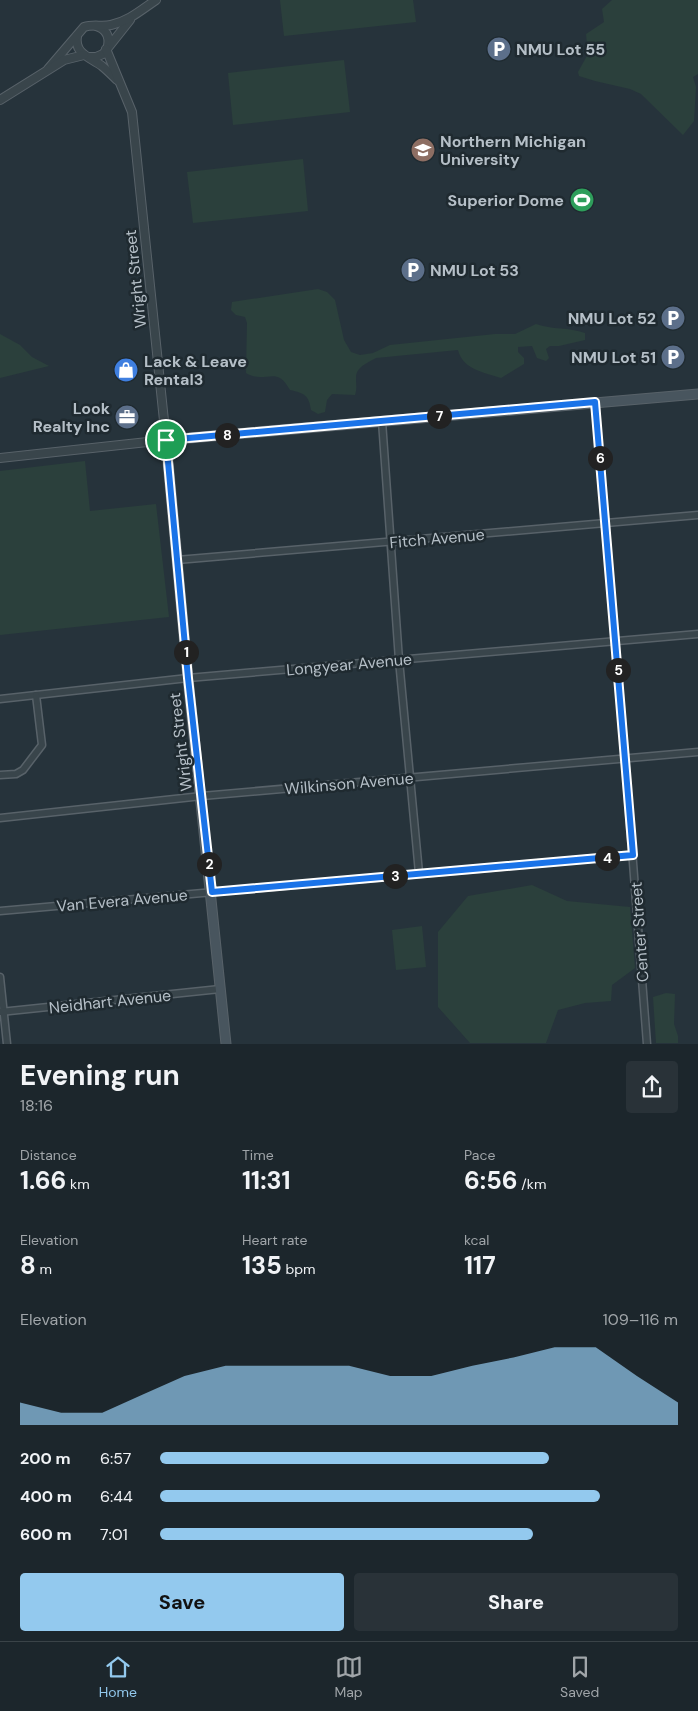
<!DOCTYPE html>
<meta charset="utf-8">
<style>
:root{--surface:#1c262c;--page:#293238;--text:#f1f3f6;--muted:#a0a5a9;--line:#3a4348;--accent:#93c9ee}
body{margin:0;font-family:"DM Sans",sans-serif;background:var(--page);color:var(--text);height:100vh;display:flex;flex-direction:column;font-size:19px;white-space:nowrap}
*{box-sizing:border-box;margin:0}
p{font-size:16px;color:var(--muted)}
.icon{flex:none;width:28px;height:28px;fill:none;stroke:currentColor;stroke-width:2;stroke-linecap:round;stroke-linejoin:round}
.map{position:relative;height:1044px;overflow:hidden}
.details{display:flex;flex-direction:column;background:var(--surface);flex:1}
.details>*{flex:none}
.pin{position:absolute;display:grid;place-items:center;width:42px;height:42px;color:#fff;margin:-21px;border:2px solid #fff;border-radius:50%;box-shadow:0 1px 5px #0007}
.km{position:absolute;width:25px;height:25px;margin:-12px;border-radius:50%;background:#222;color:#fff;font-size:14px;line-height:25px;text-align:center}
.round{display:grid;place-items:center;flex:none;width:52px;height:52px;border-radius:5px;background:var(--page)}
.summary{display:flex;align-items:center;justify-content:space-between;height:85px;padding:0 20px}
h1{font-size:28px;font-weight:700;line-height:38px}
.figures{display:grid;grid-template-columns:repeat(3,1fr);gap:8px;height:85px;padding:5px 20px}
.figures div{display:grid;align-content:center}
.figures b{font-size:25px;font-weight:700}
.figures small{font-size:14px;font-weight:400}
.figures p{font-size:14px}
.chart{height:140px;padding:10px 20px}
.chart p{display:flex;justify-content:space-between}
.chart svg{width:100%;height:90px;margin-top:5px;fill:var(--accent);opacity:.7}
.button{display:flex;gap:10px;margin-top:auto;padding:10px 20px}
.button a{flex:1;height:58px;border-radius:5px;background:var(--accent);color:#111;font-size:20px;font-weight:700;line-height:58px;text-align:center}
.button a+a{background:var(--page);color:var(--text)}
ul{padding:0 20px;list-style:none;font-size:16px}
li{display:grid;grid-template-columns:80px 60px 1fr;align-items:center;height:38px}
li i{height:12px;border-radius:6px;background:var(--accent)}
.tab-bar{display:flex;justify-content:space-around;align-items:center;height:70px;border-top:1px solid var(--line);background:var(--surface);font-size:14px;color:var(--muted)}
.tab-bar a{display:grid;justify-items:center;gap:2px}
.tab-bar .active{color:var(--accent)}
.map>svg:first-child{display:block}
.green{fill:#2b403c}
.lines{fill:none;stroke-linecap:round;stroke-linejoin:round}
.minor-casing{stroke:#586269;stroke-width:9}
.tertiary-casing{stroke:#586269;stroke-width:10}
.secondary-casing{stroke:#586269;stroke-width:11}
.minor{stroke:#39454b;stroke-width:6}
.tertiary{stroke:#39454b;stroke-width:8}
.secondary{stroke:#48555e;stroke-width:9}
.route-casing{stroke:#fff;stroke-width:10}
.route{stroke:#1a73e8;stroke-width:6}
.labels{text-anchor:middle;stroke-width:5;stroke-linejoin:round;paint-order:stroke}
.poi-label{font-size:16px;font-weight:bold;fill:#b5bfc7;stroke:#1f2a30;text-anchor:start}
.street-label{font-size:16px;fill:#b5bfc7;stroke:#1f2a30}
</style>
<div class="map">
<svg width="698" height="1044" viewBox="0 0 698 1044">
<rect width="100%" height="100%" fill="#26333b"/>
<g class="green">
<path d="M280,0H413L416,22L284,36Z"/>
<path d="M612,0H698V74L693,77L696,87L694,121L683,135L641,94L630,89L595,81L579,76L578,72L588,54L586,34L604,22L602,9Z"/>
<path d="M344,60L350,112L233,125L228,73Z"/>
<path d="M303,159L308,211L193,223L187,172Z"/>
<path d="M318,289L327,292L335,300L344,340L351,352L360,355L373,353L390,345L495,334H515L536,324C552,330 569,327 585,333V340L559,346H550L546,349L549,358L546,361L537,358L532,346L518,347V352L524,358V364L501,378C484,372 463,370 458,350L376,358C367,363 356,367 356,378C356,385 357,389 355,395L332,394L327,400L325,412L318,414L311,410C309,396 305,393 290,390C276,364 266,385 246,373L247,323L245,317L236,315L231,310L232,302Z"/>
<path d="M0,334L20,345L32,357L49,366L0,378Z"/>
<path d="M85,461L90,511L156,504L169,617L0,635V471Z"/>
<path d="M532,885L567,901L630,907L635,968L612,985L611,1001L585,1003L558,1010L546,1043H470L438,1007V932L468,896Z"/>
<path d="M422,926L426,967L396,970L392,930Z"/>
<path d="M666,993L675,994L674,1024L678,1036V1043H656L653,997Z"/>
</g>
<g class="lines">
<defs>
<g id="minor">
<path d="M595,402L625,759L647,1044"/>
<path d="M382,421L399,660L419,873"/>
<path d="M177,560L698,515"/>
<path d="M0,699L188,678L698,634"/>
<path d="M0,775L16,774L23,770L42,745L36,695"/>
<path d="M0,818L202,796L698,752"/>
<path d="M0,911L633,855"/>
<path d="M0,977L7,1044"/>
<path d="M0,1012L220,989"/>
</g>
<g id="tertiary">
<path d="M96,26C106,29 110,36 108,46"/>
<path d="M77,36C74,54 90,57 102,66C107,70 112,75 117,80"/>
<path d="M89,57H96L103,54L130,20"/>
<path d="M48,69L84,27C93,24 102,27 111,25C129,21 141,10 156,0"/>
<path d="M0,100L64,60L84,55"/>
<path d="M0,458L166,440L132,112L106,49"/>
</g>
<path id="secondary" d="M226,1044L188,678L166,440L698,394"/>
</defs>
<use href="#minor" class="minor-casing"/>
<use href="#tertiary" class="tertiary-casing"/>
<use href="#secondary" class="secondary-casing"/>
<use href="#minor" class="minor"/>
<use href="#tertiary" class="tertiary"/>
<use href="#secondary" class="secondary"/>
</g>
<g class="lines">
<defs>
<path id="route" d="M595,402L633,855L212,892L188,678L166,440Z"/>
</defs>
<use href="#route" class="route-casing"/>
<use href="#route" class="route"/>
</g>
<defs>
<symbol id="parking-disc" viewBox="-11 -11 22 22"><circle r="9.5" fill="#5c6f8a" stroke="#1f2a30"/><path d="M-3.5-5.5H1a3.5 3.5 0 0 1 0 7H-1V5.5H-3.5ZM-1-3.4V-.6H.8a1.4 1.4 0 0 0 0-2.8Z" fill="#fff"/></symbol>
<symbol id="university-disc" viewBox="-11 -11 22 22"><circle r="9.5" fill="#8d6e63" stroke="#1f2a30"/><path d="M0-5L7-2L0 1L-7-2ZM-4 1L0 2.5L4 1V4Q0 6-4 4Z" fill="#fff"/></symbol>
<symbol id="stadium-disc" viewBox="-11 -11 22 22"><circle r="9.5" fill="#2e9e5b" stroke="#1f2a30"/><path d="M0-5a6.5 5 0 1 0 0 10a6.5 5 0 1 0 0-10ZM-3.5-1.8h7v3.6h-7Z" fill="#fff"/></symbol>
<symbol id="shop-disc" viewBox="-11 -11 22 22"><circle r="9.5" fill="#3f7fe0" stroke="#1f2a30"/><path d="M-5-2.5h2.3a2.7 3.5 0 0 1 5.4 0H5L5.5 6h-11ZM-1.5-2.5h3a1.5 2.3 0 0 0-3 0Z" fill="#fff"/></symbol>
<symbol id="office-disc" viewBox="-11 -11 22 22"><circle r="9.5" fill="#5c6f8a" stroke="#1f2a30"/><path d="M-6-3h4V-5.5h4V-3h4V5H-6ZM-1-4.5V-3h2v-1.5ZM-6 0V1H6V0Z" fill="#fff"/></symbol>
</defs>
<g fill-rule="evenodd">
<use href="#parking-disc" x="485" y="35" width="28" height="28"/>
<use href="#university-disc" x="409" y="136" width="28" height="28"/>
<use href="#stadium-disc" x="568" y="186" width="28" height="28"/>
<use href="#parking-disc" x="399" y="256" width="28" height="28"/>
<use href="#parking-disc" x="659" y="304" width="28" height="28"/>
<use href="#parking-disc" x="659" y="343" width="28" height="28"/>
<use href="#shop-disc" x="112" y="356" width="28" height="28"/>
<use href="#office-disc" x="113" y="403" width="28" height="28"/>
</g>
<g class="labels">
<g class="poi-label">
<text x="516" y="55">NMU Lot 55</text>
<text x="440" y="147">Northern Michigan<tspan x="440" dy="18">University</tspan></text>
<text x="564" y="206" text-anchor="end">Superior Dome</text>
<text x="430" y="276">NMU Lot 53</text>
<text x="656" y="324" text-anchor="end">NMU Lot 52</text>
<text x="656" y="363" text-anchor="end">NMU Lot 51</text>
<text x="144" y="367">Lack &amp; Leave<tspan x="144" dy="18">Rental3</tspan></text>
<text x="110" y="414" text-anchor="end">Look<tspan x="110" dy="18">Realty Inc</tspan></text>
</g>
<g class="street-label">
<text transform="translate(135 279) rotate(-96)" y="6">Wright Street</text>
<text transform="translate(437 538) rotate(-5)" y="6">Fitch Avenue</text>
<text transform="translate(349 664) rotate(-5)" y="6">Longyear Avenue</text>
<text transform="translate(180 742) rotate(-97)" y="6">Wright Street</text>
<text transform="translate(349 783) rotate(-5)" y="6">Wilkinson Avenue</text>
<text transform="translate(122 900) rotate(-5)" y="6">Van Evera Avenue</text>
<text transform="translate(639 932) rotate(-94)" y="6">Center Street</text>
<text transform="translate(110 1001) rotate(-6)" y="6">Neidhart Avenue</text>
</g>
</g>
</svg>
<div class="pin" style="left:166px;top:440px;background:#1e9e55"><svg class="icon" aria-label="arrive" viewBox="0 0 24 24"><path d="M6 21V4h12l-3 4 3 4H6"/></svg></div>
<b class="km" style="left:186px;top:652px">1</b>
<b class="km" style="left:209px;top:864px">2</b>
<b class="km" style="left:395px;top:876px">3</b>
<b class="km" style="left:607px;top:858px">4</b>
<b class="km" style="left:618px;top:670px">5</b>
<b class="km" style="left:600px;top:458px">6</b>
<b class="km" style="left:439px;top:416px">7</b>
<b class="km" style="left:227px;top:435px">8</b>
</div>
<section class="details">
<div class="summary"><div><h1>Evening run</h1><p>18:16</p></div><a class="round"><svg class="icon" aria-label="share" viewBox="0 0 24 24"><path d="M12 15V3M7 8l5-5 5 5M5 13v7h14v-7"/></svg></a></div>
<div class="figures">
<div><p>Distance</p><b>1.66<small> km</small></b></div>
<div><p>Time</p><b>11:31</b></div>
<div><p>Pace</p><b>6:56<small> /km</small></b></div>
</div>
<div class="figures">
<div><p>Elevation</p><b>8<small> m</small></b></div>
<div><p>Heart rate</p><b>135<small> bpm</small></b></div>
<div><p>kcal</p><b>117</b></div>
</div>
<div class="chart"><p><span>Elevation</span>109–116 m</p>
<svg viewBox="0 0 160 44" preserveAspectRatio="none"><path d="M0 44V33L10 38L20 38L30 29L40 20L50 15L60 15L70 15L80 15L90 20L100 20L110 15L120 11L130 6L140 6L150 20L160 33V44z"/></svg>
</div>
<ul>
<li><b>200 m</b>6:57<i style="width:75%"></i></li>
<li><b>400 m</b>6:44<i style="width:85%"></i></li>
<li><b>600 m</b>7:01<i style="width:72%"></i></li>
</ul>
<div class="button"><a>Save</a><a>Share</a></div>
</section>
<nav class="tab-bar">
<a class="active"><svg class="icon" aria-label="home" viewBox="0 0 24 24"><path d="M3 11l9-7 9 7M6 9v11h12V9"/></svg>Home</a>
<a><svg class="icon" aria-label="map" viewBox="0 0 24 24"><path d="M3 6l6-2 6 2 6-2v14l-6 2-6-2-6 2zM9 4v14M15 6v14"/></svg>Map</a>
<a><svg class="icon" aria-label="saved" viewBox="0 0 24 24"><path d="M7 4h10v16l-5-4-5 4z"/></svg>Saved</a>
</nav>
